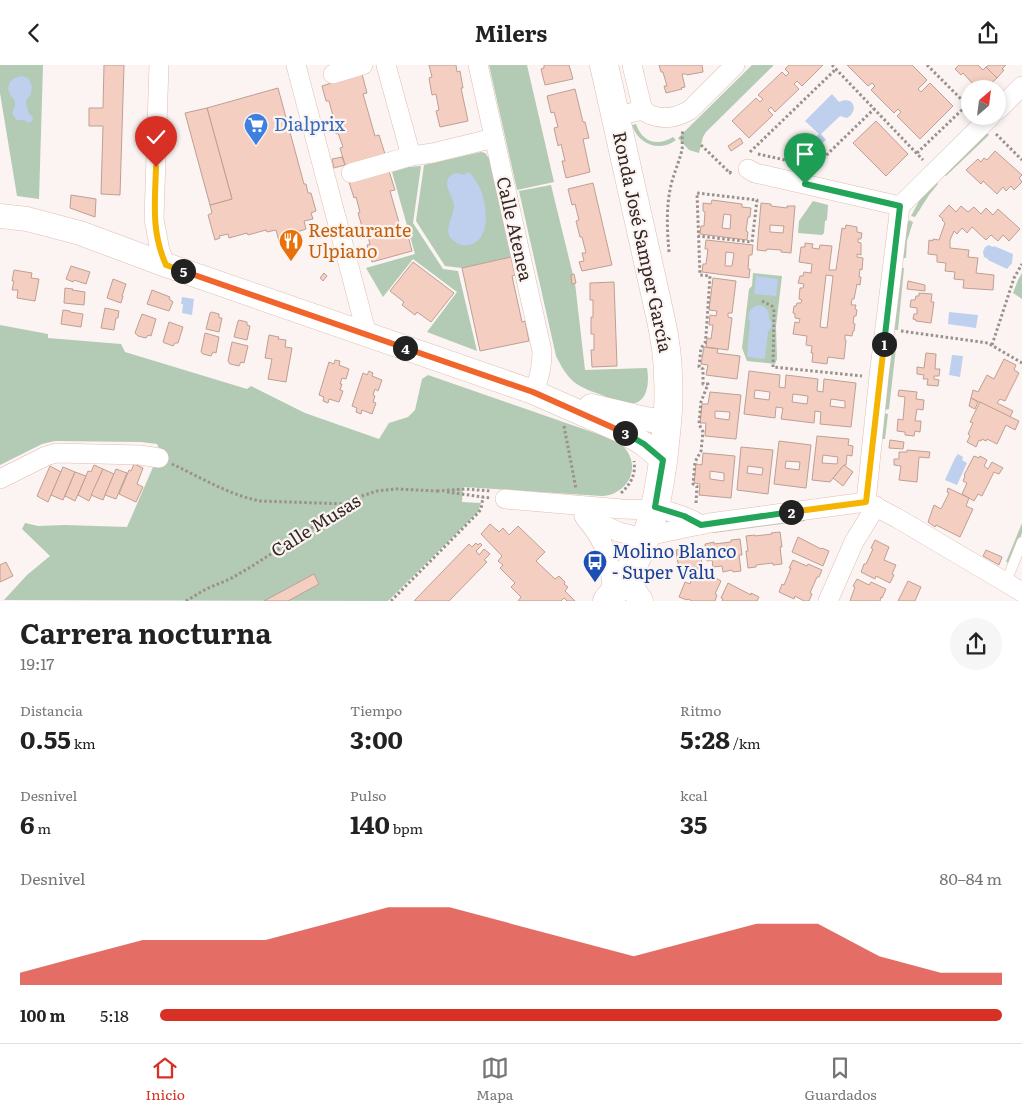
<!DOCTYPE html>
<html lang="es">
<meta charset="utf-8">
<style>
:root{--surface:#fff;--page:#f6f6f6;--text:#222;--muted:#767676;--line:#e0e0e0;--accent:#d93025}
body{margin:0;font-family:Literata,serif;background:var(--page);color:var(--text);height:100vh;display:flex;flex-direction:column;font-size:19px;white-space:nowrap}
*{box-sizing:border-box;margin:0}
p{font-size:16px;color:var(--muted)}
.icon{flex:none;width:28px;height:28px;fill:none;stroke:currentColor;stroke-width:2;stroke-linecap:round;stroke-linejoin:round}
.map{position:relative;height:536px;overflow:hidden}
.drawer{display:flex;flex-direction:column;background:var(--surface);flex:1}
.drawer>*{flex:none}
.needle{width:32px;rotate:28deg}
.controls{position:absolute;left:961px;top:15px;display:grid;gap:10px}
.controls a{display:grid;place-items:center;width:45px;height:45px;border-radius:50%;background:var(--surface);box-shadow:0 2px 8px #0003;font-size:25px}
.pin{position:absolute;display:grid;place-items:center;width:42px;height:42px;color:#fff;margin:-51px -21px;border-radius:50% 50% 50% 0;rotate:-45deg;box-shadow:0 0 5px #0007}
.pin .icon{rotate:45deg}
.km{position:absolute;width:25px;height:25px;margin:-12px;border-radius:50%;background:#222;color:#fff;font-size:14px;line-height:25px;text-align:center}
.round{display:grid;place-items:center;flex:none;width:52px;height:52px;border-radius:26px;background:var(--page)}
.summary{display:flex;align-items:center;justify-content:space-between;height:85px;padding:0 20px}
h1{font-size:28px;font-weight:700;line-height:38px}
.figures{display:grid;grid-template-columns:repeat(3,1fr);gap:8px;height:85px;padding:5px 20px}
.figures div{display:grid;align-content:center}
.figures b{font-size:25px;font-weight:700}
.figures small{font-size:14px;font-weight:400}
.figures p{font-size:14px}
.chart{height:140px;padding:10px 20px}
.chart p{display:flex;justify-content:space-between}
.chart svg{width:100%;height:90px;margin-top:5px;fill:var(--accent);opacity:.7}
ul{padding:0 20px;list-style:none;font-size:16px}
li{display:grid;grid-template-columns:80px 60px 1fr;align-items:center;height:38px}
li i{height:12px;border-radius:6px;background:var(--accent)}
header{display:flex;justify-content:space-between;align-items:center;height:65px;padding:0 20px;background:var(--surface);font-size:22px;font-weight:700}
.tab-bar{display:flex;justify-content:space-around;align-items:center;height:70px;border-top:1px solid var(--line);background:var(--surface);font-size:14px;color:var(--muted)}
.tab-bar a{display:grid;justify-items:center;gap:2px}
.tab-bar .on{color:var(--accent)}
.map>svg:first-child{display:block}
.green{fill:#b3cab4}
.water{fill:#bfcfee}
.building{fill:#f4cfc1;stroke:#bf9f93;fill-rule:evenodd}
.lines{fill:none;stroke-linecap:round;stroke-linejoin:round}
.service-casing{stroke:#dfbeb1;stroke-width:11}
.minor-casing{stroke:#dfbeb1;stroke-width:20}
.tertiary-casing{stroke:#dfbeb1;stroke-width:25}
.secondary-casing{stroke:#dfbeb1;stroke-width:29}
.path{stroke:#9a918d;stroke-width:3;stroke-dasharray:2.5 2.5;stroke-linecap:butt}
.service{stroke:#fff;stroke-width:10}
.minor{stroke:#fff;stroke-width:19}
.tertiary{stroke:#fff;stroke-width:24}
.secondary{stroke:#fff;stroke-width:28}
.split-1-casing{stroke:#fff;stroke-width:10}
.split-2-casing{stroke:#fff;stroke-width:10}
.split-3-casing{stroke:#fff;stroke-width:10}
.split-4-casing{stroke:#fff;stroke-width:10}
.split-5-casing{stroke:#fff;stroke-width:10}
.split-6-casing{stroke:#fff;stroke-width:10}
.split-1{stroke:#22a559;stroke-width:6}
.split-2{stroke:#f5b400;stroke-width:6}
.split-3{stroke:#22a559;stroke-width:6}
.split-4{stroke:#f0652b;stroke-width:6}
.split-5{stroke:#f0652b;stroke-width:6}
.split-6{stroke:#f5b400;stroke-width:6}
.labels{text-anchor:middle;stroke-width:4.5;stroke-linejoin:round;paint-order:stroke}
.shop-label{font-size:18px;fill:#366cbe;stroke:#fbf4f2;text-anchor:start}
.street-label{font-size:18px;fill:#332722;stroke:#fbf4f2}
.food-label{font-size:18px;fill:#c56008;stroke:#fbf4f2;text-anchor:start}
.transit-label{font-size:18px;fill:#164399;stroke:#fbf4f2;text-anchor:start}
</style>
<header><svg class="icon" aria-label="back" viewBox="0 0 24 24"><path d="M15 5l-7 7 7 7"/></svg>Milers<svg class="icon" aria-label="share" viewBox="0 0 24 24"><path d="M12 15V3M7 8l5-5 5 5M5 13v7h14v-7"/></svg></header>
<div class="map">
<svg width="1022" height="536" viewBox="0 0 1022 536">
<rect width="100%" height="100%" fill="#fbf4f2"/>
<g class="green">
<path d="M0,0H43L39,134L17,131L0,28Z"/>
<path d="M489,0H527L554,117L517,125Z"/>
<path d="M752,0H774L706,67L703,72L699,88L689,85L678,73Z"/>
<path d="M636,59C642,77 657,82 673,72L676,75C659,88 638,79 632,60Z"/>
<path d="M986,67L989,70L946,111L943,109Z"/>
<path d="M481,87L485,88L489,93L511,192L462,203L445,201L416,156L424,100Z"/>
<path d="M421,101L413,158L443,204L458,206L477,286L427,267L457,227L413,194L383,232L366,203L415,189L392,107L409,102Z"/>
<path d="M936,116L938,119L929,130L915,152L911,151L922,131Z"/>
<path d="M551,120L575,218L585,305L647,303C650,319 647,343 625,338C617,337 609,333 602,330C593,327 582,323 574,317C566,310 561,301 556,291L519,126Z"/>
<path d="M813,136L828,140L827,155L825,156L824,168L822,170L798,168L799,156Z"/>
<path d="M909,155L913,157L907,176L906,193H900L905,166Z"/>
<path d="M899,202L904,203L898,265H893Z"/>
<path d="M753,208L782,211L776,261L777,294L775,299L747,296L742,283L749,224L752,221Z"/>
<path d="M1022,208V234L1013,228L1018,215Z"/>
<path d="M0,260L48,269V273L121,279L125,287L247,324L251,321L305,348L379,374L389,358L408,352L415,345L422,314L428,310L615,375C620,378 624,381 627,386C641,407 624,430 602,431L463,422L462,437L481,438L478,447L388,536L4,535L27,510L50,491L22,464L25,458L38,461L65,460L127,462L160,386L157,379L141,377L55,376L42,379L0,400Z"/>
<path d="M892,273L897,274L889,344L884,345Z"/>
<path d="M883,348L888,349L885,374H881Z"/>
<path d="M805,452V456L713,468V465Z"/>
<path d="M1022,458V468L1009,498L1006,497Z"/>
</g>
<g class="water">
<path d="M22,11L28,13L32,21L31,29L27,34L26,38L29,49L33,52L32,56L29,58L24,55H17C8,46 16,45 15,37C14,33 10,31 9,27C6,17 14,12 22,11Z"/>
<path d="M832,29L839,37C853,30 860,45 847,53L840,51L821,69L826,75L819,80L814,74L819,69L805,56Z"/>
<path d="M469,107C473,112 477,117 480,123C486,137 491,167 476,177C470,181 464,182 457,178C439,168 454,154 454,140C453,131 442,119 450,111C454,107 459,108 464,110Z"/>
<path d="M989,180L993,182L994,181L1013,189L1012,198L1007,204L988,195V194L984,192L983,187L985,182Z"/>
<path d="M756,211L778,214L776,231L754,229Z"/>
<path d="M182,232L194,234L192,250L182,248L183,239H181Z"/>
<path d="M759,240C766,242 770,246 769,254L771,256L772,261L768,267L765,294L747,292L750,256L749,255C747,247 751,242 759,240Z"/>
<path d="M949,247L978,250L976,263L948,259Z"/>
<path d="M952,290L963,291L960,312L949,310Z"/>
<path d="M958,389L963,392L962,395L967,398L957,420L945,415L955,393Z"/>
</g>
<g class="building">
<path d="M104,0H124L120,130L101,129L103,61H89V43H103Z"/>
<path d="M429,0H456L457,7L460,6L463,23H461L468,56L440,62L436,46L439,45L436,29L432,30L429,13L432,12Z"/>
<path d="M544,0H569L573,14L545,20L541,4L544,3Z"/>
<path d="M659,0H702L703,7L687,10L686,9H682L685,22L681,23L682,24L666,28L664,21H667L663,7H661Z"/>
<path d="M789,0H823L802,21L797,16L794,19L799,24L775,47L771,42L768,45L773,50L749,73L732,56L756,33L760,37L763,34L758,30L782,7L786,11L789,8L785,4Z"/>
<path d="M847,0H912L927,15L918,24L921,27L930,18L953,41L920,74L897,51L901,47L898,44L894,48L871,25L875,21L872,18L868,21Z"/>
<path d="M959,0H978L983,5L986,2L997,13L989,20L987,18L982,24H975L973,21L974,20L963,8L961,10L955,4Z"/>
<path d="M989,0H1006L1002,4L1004,5L997,13L986,2Z"/>
<path d="M362,9L367,28L363,29L375,71L379,70L385,89L345,100L340,83L343,82L338,68L336,69L331,51H333L329,36H326L322,21Z"/>
<path d="M278,23L304,119H306L308,128H311L316,146L311,148L313,154L304,156L306,164L297,167L299,175L280,180L276,165L267,167L266,165L248,170L247,168L229,173L228,169L219,171L220,173L215,175L208,150L212,148L210,140L232,134L207,43Z"/>
<path d="M575,24L583,57H585L589,73L583,74L590,107L566,113L562,96H565L561,79L558,81L554,63L558,62L554,47L551,48L547,31Z"/>
<path d="M207,43L232,134L210,140L185,48Z"/>
<path d="M876,56L908,89L886,111L853,78Z"/>
<path d="M740,73L743,78L731,86L728,81Z"/>
<path d="M995,86L1022,110L1019,113L1022,117L1014,125L1011,121L1006,126L1003,122L997,129L983,116L981,119L966,105L978,94L981,97L984,93L987,95Z"/>
<path d="M342,92L345,100L334,103L332,94Z"/>
<path d="M389,106L395,125L390,126L402,168L407,167L412,186L372,197L367,180L370,179L366,165H363L358,148L360,147L356,132L354,133L349,117Z"/>
<path d="M593,118L612,200L582,206L579,197L584,196L582,188H586L582,172H580L576,156L579,155L575,139L572,140L568,124Z"/>
<path d="M71,130L96,134L95,152L70,143Z"/>
<path d="M712,135L742,139V142L751,143L750,152H748L746,166L748,167L747,175L700,169L701,161H704L705,147L703,146V138L711,139ZM724,149L731,150L730,164L722,163Z"/>
<path d="M761,138L771,139V141L787,143V141H795L791,188L781,187V185L767,184L766,186L757,185ZM770,160L784,161L783,168L770,167Z"/>
<path d="M949,140L956,147L961,141L968,147L974,142L981,149L986,143L993,150L998,144L1020,164L1009,176L1003,170L998,176L991,170L986,175L972,162L967,168L962,163L957,169L954,166L950,175V183L969,185L968,192L978,193L976,208L994,210L993,225L963,223L964,215L954,214L955,207L945,206L946,198L937,197V190L928,189L929,175L933,176V174L939,175L945,158L942,155L943,154L939,151Z"/>
<path d="M846,160L857,162V167L862,168L861,174H858V177L861,178V190L857,189V192L863,193L862,205L860,204L859,212H861L860,220L857,219L854,234H852L851,240H856L855,244L857,245L856,251H854L853,258L855,259L854,266H853L852,271L845,270V275H846L844,294L828,292L827,299L812,297L813,288H811L812,281L806,280L807,271L793,269L795,257L799,258L800,254L795,253V249L793,248L794,241H796L797,238H801L802,235L799,234L800,223H803L804,219L798,218L800,211H803L804,207L811,208L812,199L799,197L801,182H805V178L813,179L812,183L819,184L820,180L832,181L829,205H836L842,163L845,164ZM826,210L833,211L827,263L820,262Z"/>
<path d="M706,175L753,180L752,190H749L748,204H750L749,213L702,207L703,199H706L708,184H705ZM726,187L734,188L732,201H725Z"/>
<path d="M511,192L515,210L512,211L522,257L525,256L529,276L480,286L462,203Z"/>
<path d="M413,197L454,228L431,257L417,247L415,250L402,240L404,237L390,226Z"/>
<path d="M71,201L90,207L86,219L74,215L73,217L66,214Z"/>
<path d="M14,205L32,208L31,213L39,214L35,236L17,233L18,225H12L14,216H12Z"/>
<path d="M324,208L327,211L323,216L320,213Z"/>
<path d="M574,209L576,218L572,219L571,210Z"/>
<path d="M713,213L736,216L732,248H728V252L732,253L728,285L706,282L707,273L711,274L713,260H709L710,250L716,251L717,246L709,245Z"/>
<path d="M113,214L126,219L122,231H123L121,238L107,233Z"/>
<path d="M908,216L925,220V226L907,224Z"/>
<path d="M614,217L617,301L592,302L591,285H594V269H591V252H593V235H590V218Z"/>
<path d="M65,223L73,224L72,225L85,227L84,240L64,238Z"/>
<path d="M152,225L170,232L169,234L172,236L173,237L169,246L147,239Z"/>
<path d="M919,228L932,229L931,237H934L931,258L916,256V255L913,254L914,249H917V243L910,242L911,235H915L916,231H919Z"/>
<path d="M105,243L119,246L118,253H116L114,265L101,263Z"/>
<path d="M63,245L70,246V247L83,249L81,262L61,259Z"/>
<path d="M212,247L219,249V253H222L219,267L206,264L210,248Z"/>
<path d="M142,249L156,254L151,271L148,270L146,273L138,271L135,268Z"/>
<path d="M239,255L247,257V260L250,261L247,275L234,272L238,256Z"/>
<path d="M169,257L183,262L178,278H175L173,281L165,278L163,277Z"/>
<path d="M205,268L219,272L216,288L213,287L211,291L203,289L201,287Z"/>
<path d="M269,270L279,272L278,274L286,275L285,282L292,283L286,317L268,314L272,294L265,293Z"/>
<path d="M232,277L248,281L244,298L241,297L239,301L230,299L228,296Z"/>
<path d="M704,282L718,284L717,288L740,291L737,314L706,310L708,300L701,299Z"/>
<path d="M926,288L936,289L935,304H940L939,311H934V314L939,315L938,321L927,320L928,314H923L924,310L917,309V302L924,303Z"/>
<path d="M1004,294L1016,300L1014,305L1019,308L1005,336L1000,334L997,338L1013,346L1010,352L971,333L973,325L978,327L987,310L994,314Z"/>
<path d="M335,295L340,296L339,300L349,304L346,314L342,313L340,319H342L340,325L343,326L339,337L329,334L328,338L323,336L324,332L319,330L329,297L334,299Z"/>
<path d="M369,306L373,308L372,311L382,315L378,326L375,324L373,330L375,331L373,337L376,338L372,349L362,345L361,349L356,347L357,343L352,341L363,308L367,310Z"/>
<path d="M749,306L780,310L779,322L785,323L786,310L818,314L817,326L823,327L824,314L856,318L851,362L820,359L821,347L815,346L814,358L781,354L783,343L776,342L775,353L744,349ZM755,325L770,327L769,335L754,333ZM793,329L808,331L807,339L792,337ZM831,334L845,336V343L830,341Z"/>
<path d="M899,325L917,327L916,334L924,335L923,345L917,344L915,356H921L920,367L915,366L914,371L905,370V367L897,366L898,354L903,355L905,332L898,331Z"/>
<path d="M710,327L741,330L736,374L705,371L706,358H700L702,339H708ZM715,346L730,347L729,355L715,353Z"/>
<path d="M971,333L978,337L975,344L969,341Z"/>
<path d="M980,337L1019,356L1015,365L1006,360L997,379L987,374L986,376L982,374L981,376L979,375L976,382L967,377L970,371L968,369L973,358L970,357Z"/>
<path d="M817,371L849,374L848,380L853,381L852,391L847,390L846,400H844L830,417L812,415ZM823,390L838,392L837,399L822,398Z"/>
<path d="M890,375L904,377L903,384L889,383Z"/>
<path d="M779,376L811,380L806,423L774,419ZM786,396L800,397L799,405L785,403Z"/>
<path d="M741,382L773,385L768,429L737,425ZM748,401L763,403L762,410L747,408Z"/>
<path d="M907,385L930,387L929,393L919,392L917,417L899,415L901,401L894,400V394H899V387H907Z"/>
<path d="M703,388L735,391L731,433L699,430L700,419L694,418L696,399L702,400ZM710,406L724,408V416L710,414Z"/>
<path d="M974,391L979,393L980,391L987,395L984,401L988,404L992,397L1003,403L999,409L994,407L982,431L978,429L974,436L962,429L967,418L963,416L965,411L964,410Z"/>
<path d="M134,399L143,403L137,419L143,422L136,437L119,429L129,405L131,406Z"/>
<path d="M94,400L103,404L89,436L78,430L88,406L91,407Z"/>
<path d="M844,400L853,407L843,421L833,413Z"/>
<path d="M50,401L61,407L48,437L37,431Z"/>
<path d="M63,402L75,407L63,435L51,430Z"/>
<path d="M103,404L114,409L103,435L91,430Z"/>
<path d="M116,404L127,408L116,434L105,430Z"/>
<path d="M75,407L86,411L75,436L65,431Z"/>
<path d="M948,423L969,433L966,441L973,444L960,472L936,460L935,462L928,457L934,440L941,444L949,428L947,427Z"/>
<path d="M490,459L499,467L503,463L509,470L518,461L545,487L536,496L555,514L559,511L565,517L564,519L568,522L565,526L575,536H567L564,533L561,536H518L521,532L511,522L515,518L500,503L503,500L498,496L502,491L481,469Z"/>
<path d="M780,467L782,482H780L782,499L773,500V498L756,500V502L748,503L746,486H748L746,471L755,470V471L772,469L771,468Z"/>
<path d="M798,472L821,484L822,483L829,486L823,501L792,487Z"/>
<path d="M740,474L742,490H739L741,506L733,507L732,505L723,507L722,501L713,502L712,495L707,496L705,479L714,477V479L731,477V475Z"/>
<path d="M875,475L889,482L884,495L896,500L892,509L894,510L890,518L876,511L875,514L861,507L864,499H866L873,484L871,483Z"/>
<path d="M476,478L478,480L480,478L482,480L476,486L479,490L484,484L490,489L484,495L487,497L449,536H414L469,479L472,482Z"/>
<path d="M691,480L692,482L694,481L695,490L700,489L702,499H700L701,503L679,505L676,485L685,484L684,481Z"/>
<path d="M986,485L1002,492L999,500L983,491Z"/>
<path d="M793,495L807,501L808,499L822,505L819,512H817L810,528L812,529L809,536H804L795,531L794,534L779,527L782,519L784,520L791,503H789Z"/>
<path d="M6,497L13,511L0,517V500Z"/>
<path d="M314,509L319,519L288,536H264Z"/>
<path d="M704,510L713,514L714,512L721,516L715,529L717,530L715,536H692L688,534L687,535L679,532L685,517L690,519L693,512L701,516Z"/>
<path d="M857,514L869,520L871,517L886,524L882,533L881,532L880,536H850L855,522L853,521Z"/>
<path d="M908,516L921,522L915,536H898Z"/>
<path d="M728,518L751,530V528L759,532L757,536H722L723,534L721,533Z"/>
</g>
<g class="lines">
<defs>
<path id="service" d="M1006,517L1022,477"/>
<g id="minor">
<path d="M159,0L154,154L160,186L166,200"/>
<path d="M296,0L367,270"/>
<path d="M386,0L411,91"/>
<path d="M478,0L542,286C542,301 540,314 533,327"/>
<path d="M632,0L643,46"/>
<path d="M333,9L363,0"/>
<path d="M998,45L1022,21"/>
<path d="M616,52C623,50 638,45 644,46C646,47 648,49 651,50C664,55 678,52 690,45L735,0"/>
<path d="M748,104L755,108L900,141"/>
<path d="M351,108L411,91L433,88L494,73"/>
<path d="M0,414L46,391L56,388L140,390L159,393"/>
<path d="M505,434L622,444L654,445"/>
<path d="M866,437L879,311L900,141L991,51"/>
<path d="M655,442C671,447 687,451 701,460"/>
<path d="M584,451L619,467L635,471H647L709,458L866,437L897,453L1022,527"/>
<path d="M585,453C608,479 609,495 613,528"/>
<path d="M828,536L854,477L876,441"/>
</g>
<g id="tertiary">
<path d="M0,151L27,154L80,168L166,200L533,327L622,366L644,379L663,395"/>
<path d="M591,341L645,354L667,357"/>
<path d="M627,509L635,527L641,536"/>
</g>
<path id="secondary" d="M604,0L661,255C665,274 668,293 668,312C670,340 666,368 663,396C659,425 654,454 642,481C634,501 621,519 607,536"/>
</defs>
<use href="#service" class="service-casing"/>
<use href="#minor" class="minor-casing"/>
<use href="#tertiary" class="tertiary-casing"/>
<use href="#secondary" class="secondary-casing"/>
<g class="path">
<path d="M832,0L923,95"/>
<path d="M927,0L970,43"/>
<path d="M996,69L1022,95"/>
<path d="M701,80L730,108L731,105"/>
<path d="M750,87L836,4"/>
<path d="M917,88L967,40"/>
<path d="M758,89L803,99L804,102"/>
<path d="M812,104L874,44"/>
<path d="M669,187C667,164 666,142 671,120C674,108 679,97 682,85C683,79 681,72 683,66"/>
<path d="M762,236L772,241L774,246L773,302L862,311"/>
<path d="M901,266L988,278L1022,298"/>
<path d="M992,280L1014,213L1022,199"/>
<path d="M564,361L576,424"/>
<path d="M172,399C200,412 229,430 260,436L348,439"/>
<path d="M437,426L465,424L491,426"/>
<path d="M447,427L490,433"/>
<path d="M621,428C631,419 636,409 634,396"/>
<path d="M696,438L697,421L693,419L695,397L701,386L703,367L699,359L701,337L708,319H703V304L699,302L701,283L705,278L706,271L710,211L700,210L697,128L757,135L752,177L698,171"/>
<path d="M186,536L206,524L230,514L249,503L362,431L377,426L396,424L438,426"/>
<path d="M391,536L478,448L481,444L483,432"/>
</g>
<use href="#service" class="service"/>
<use href="#minor" class="minor"/>
<use href="#tertiary" class="tertiary"/>
<use href="#secondary" class="secondary"/>
</g>
<g class="lines">
<defs>
<path id="split-1" d="M805,119L900,141L884,279"/>
<path id="split-2" d="M791,447L866,437L884,279"/>
<path id="split-3" d="M625,368L644,379L663,395L655,442L684,451L701,460L791,447"/>
<path id="split-4" d="M405,283L533,327L625,368"/>
<path id="split-5" d="M183,206L405,283"/>
<path id="split-6" d="M156,102C155,138 151,166 166,200L183,206"/>
</defs>
<use href="#split-1" class="split-1-casing"/>
<use href="#split-2" class="split-2-casing"/>
<use href="#split-3" class="split-3-casing"/>
<use href="#split-4" class="split-4-casing"/>
<use href="#split-5" class="split-5-casing"/>
<use href="#split-6" class="split-6-casing"/>
<use href="#split-1" class="split-1"/>
<use href="#split-2" class="split-2"/>
<use href="#split-3" class="split-3"/>
<use href="#split-4" class="split-4"/>
<use href="#split-5" class="split-5"/>
<use href="#split-6" class="split-6"/>
</g>
<defs>
<symbol id="supermarket-pin" viewBox="-11 -11 22 30"><path d="M0 17L-7.5 6A9.5 9.5 0 1 1 7.5 6Z" fill="#3f7fe0" stroke="#fbf4f2"/><path d="M-6-5.5h2.5l.6 2H6L4.5 2H-2.5L-4.4-4H-6ZM-1.5 3.2a1.3 1.3 0 1 0 .1 0ZM3 3.2a1.3 1.3 0 1 0 .1 0Z" fill="#fff"/></symbol>
<symbol id="restaurant-pin" viewBox="-11 -11 22 30"><path d="M0 17L-7.5 6A9.5 9.5 0 1 1 7.5 6Z" fill="#e8710a" stroke="#fbf4f2"/><path d="M-5-6h1v4h1v-4h1v4h1v-4h1v5L-1.5 .5V6h-2V.5L-5-1ZM5-6V6H3V1.5H1.5Q1.5-4 5-6Z" fill="#fff"/></symbol>
<symbol id="bus-pin" viewBox="-11 -11 22 30"><path d="M0 17L-7.5 6A9.5 9.5 0 1 1 7.5 6Z" fill="#1a4fb4" stroke="#fbf4f2"/><path d="M-5-6H5V4H4V6H2V4H-2V6H-4V4H-5ZM-3.5-4V0h7V-4ZM-3.5 1.2v1.5H-2V1.2ZM2 1.2v1.5H3.5V1.2Z" fill="#fff"/></symbol>
</defs>
<g fill-rule="evenodd">
<use href="#supermarket-pin" x="242" y="46" width="28" height="38"/>
<use href="#restaurant-pin" x="277" y="162" width="28" height="38"/>
<use href="#bus-pin" x="581" y="483" width="28" height="38"/>
</g>
<g class="labels">
<g class="shop-label">
<text x="274" y="66">Dialprix</text>
</g>
<g class="street-label">
<text transform="translate(514 164) rotate(77)" y="6">Calle Atenea</text>
<text transform="translate(642 177) rotate(78)" y="6">Ronda José Samper García</text>
<text transform="translate(316 461) rotate(-32)" y="6">Calle Musas</text>
</g>
<g class="food-label">
<text x="308" y="172">Restaurante<tspan x="308" dy="21">Ulpiano</tspan></text>
</g>
<g class="transit-label">
<text x="612" y="493">Molino Blanco<tspan x="612" dy="21">- Super Valu</tspan></text>
</g>
</g>
</svg>
<div class="controls">
<a><svg class="needle" viewBox="-14 -14 28 28"><path d="M0-13l5 13h-10z" fill="#e53935"/><path d="M0 13l5-13h-10z" fill="#767676"/></svg></a>
</div>
<div class="pin" style="left:805px;top:119px;background:#1e9e55"><svg class="icon" aria-label="arrive" viewBox="0 0 24 24"><path d="M6 21V4h12l-3 4 3 4H6"/></svg></div>
<div class="pin" style="left:156px;top:102px;background:#d93025"><svg class="icon" aria-label="check" viewBox="0 0 24 24"><path d="M5 12l5 5 9-10"/></svg></div>
<b class="km" style="left:884px;top:279px">1</b>
<b class="km" style="left:791px;top:447px">2</b>
<b class="km" style="left:625px;top:368px">3</b>
<b class="km" style="left:405px;top:283px">4</b>
<b class="km" style="left:183px;top:206px">5</b>
</div>
<section class="drawer">
<div class="summary"><div><h1>Carrera nocturna</h1><p>19:17</p></div><a class="round"><svg class="icon" aria-label="share" viewBox="0 0 24 24"><path d="M12 15V3M7 8l5-5 5 5M5 13v7h14v-7"/></svg></a></div>
<div class="figures">
<div><p>Distancia</p><b>0.55<small> km</small></b></div>
<div><p>Tiempo</p><b>3:00</b></div>
<div><p>Ritmo</p><b>5:28<small> /km</small></b></div>
</div>
<div class="figures">
<div><p>Desnivel</p><b>6<small> m</small></b></div>
<div><p>Pulso</p><b>140<small> bpm</small></b></div>
<div><p>kcal</p><b>35</b></div>
</div>
<div class="chart"><p><span>Desnivel</span>80–84 m</p>
<svg viewBox="0 0 160 44" preserveAspectRatio="none"><path d="M0 44V38L10 30L20 22L30 22L40 22L50 14L60 6L70 6L80 14L90 22L100 30L110 22L120 14L130 14L140 30L150 38L160 38V44z"/></svg>
</div>
<ul>
<li><b>100 m</b>5:18<i style="width:100%"></i></li>
</ul>
</section>
<nav class="tab-bar">
<a class="on"><svg class="icon" aria-label="home" viewBox="0 0 24 24"><path d="M3 11l9-7 9 7M6 9v11h12V9"/></svg>Inicio</a>
<a><svg class="icon" aria-label="map" viewBox="0 0 24 24"><path d="M3 6l6-2 6 2 6-2v14l-6 2-6-2-6 2zM9 4v14M15 6v14"/></svg>Mapa</a>
<a><svg class="icon" aria-label="saved" viewBox="0 0 24 24"><path d="M7 4h10v16l-5-4-5 4z"/></svg>Guardados</a>
</nav>
